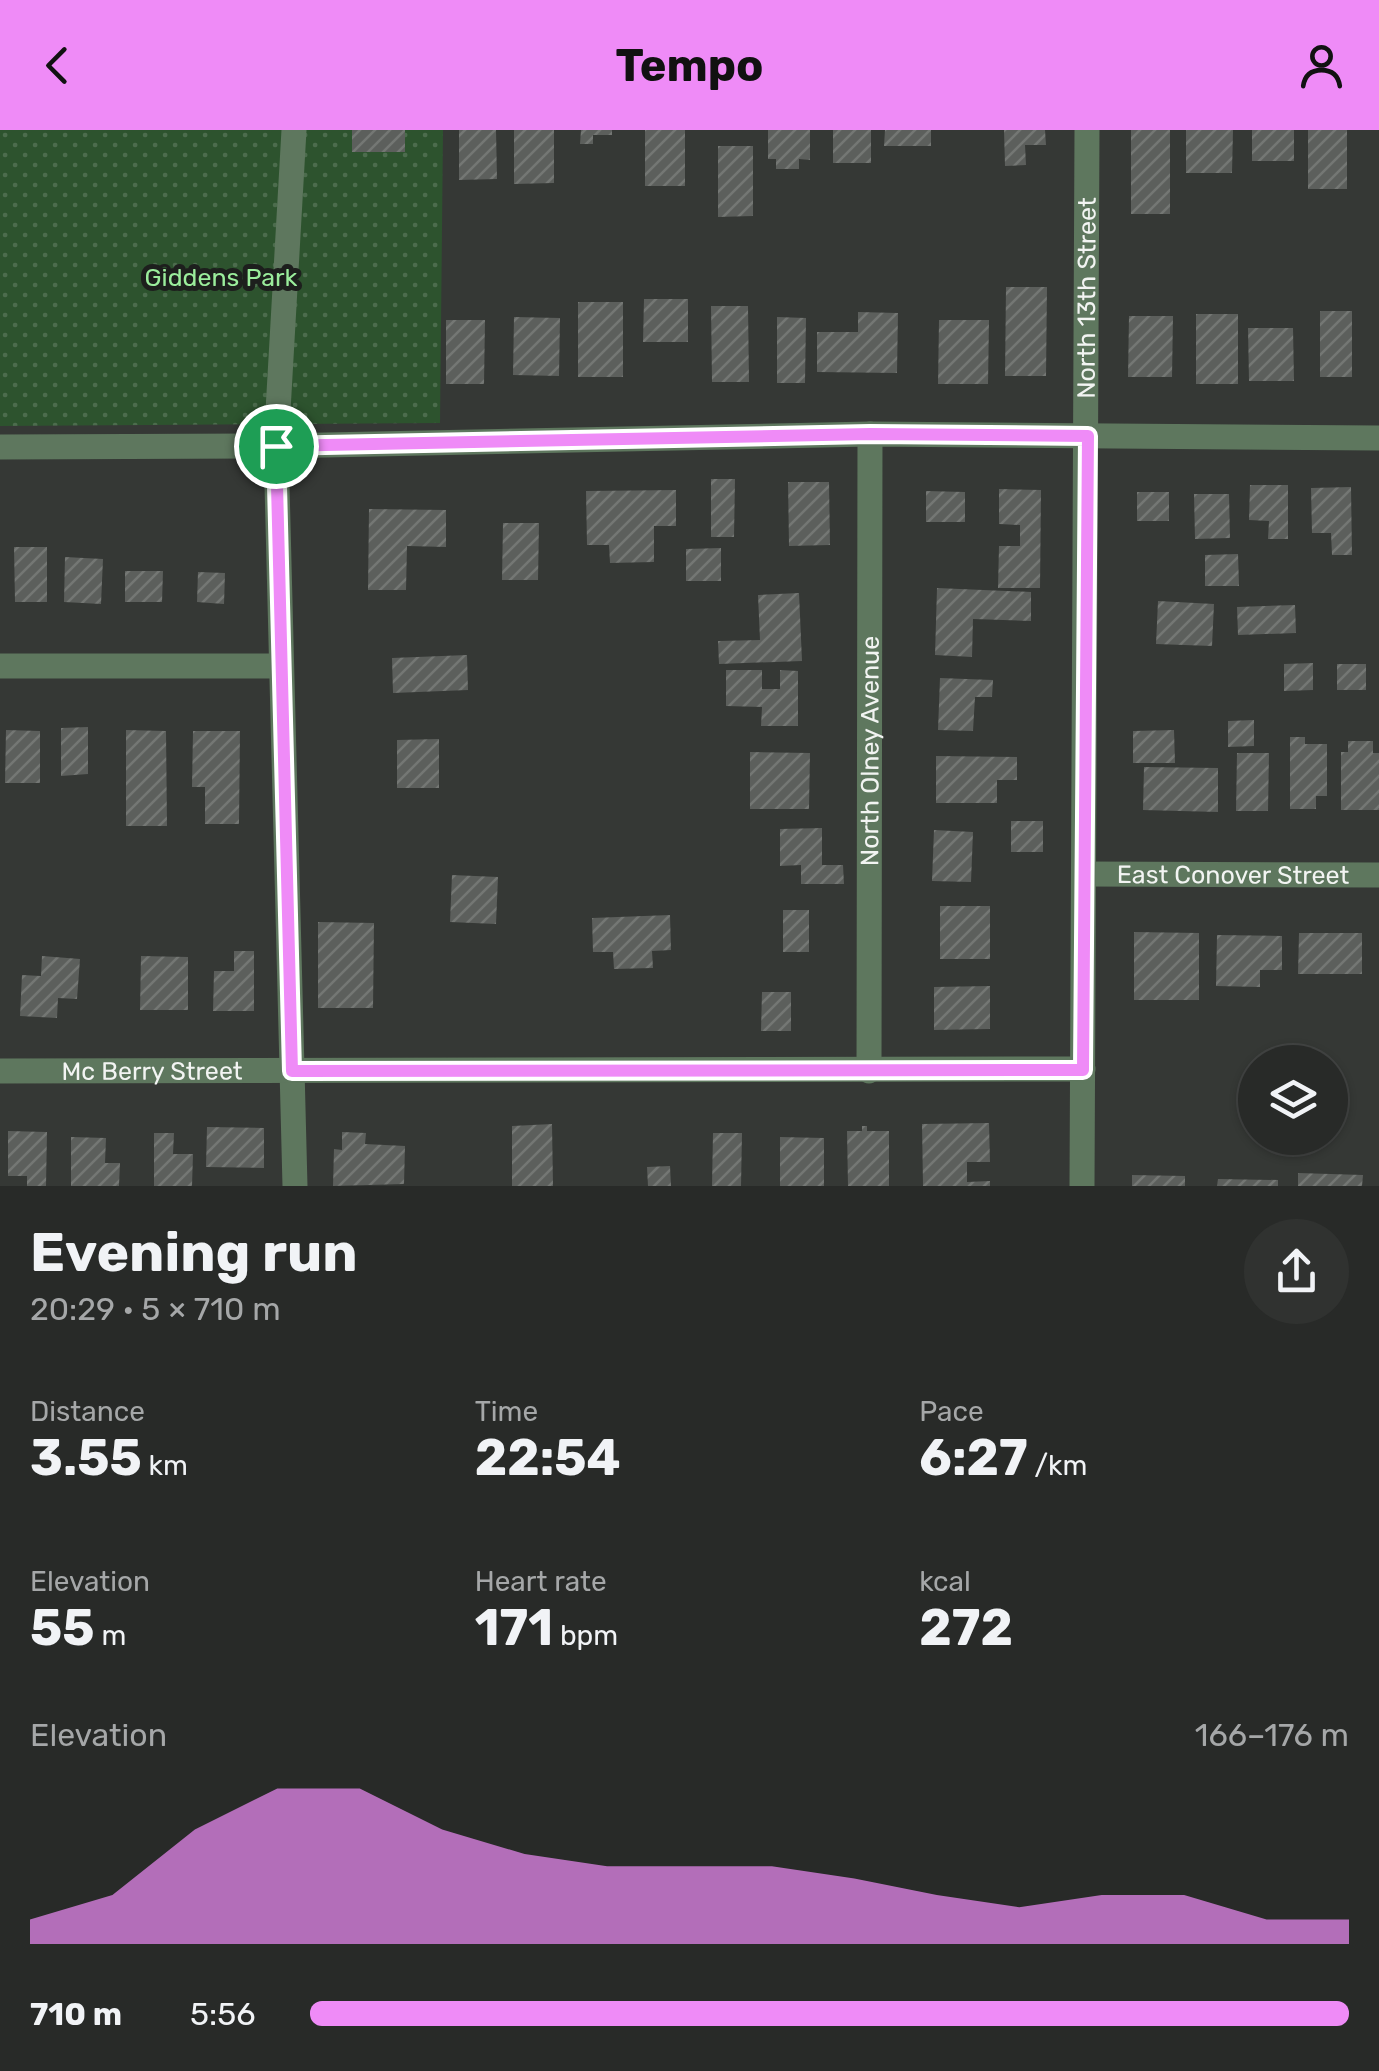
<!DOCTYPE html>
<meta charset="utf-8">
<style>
:root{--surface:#282a28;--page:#303230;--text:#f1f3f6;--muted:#a5a7a8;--line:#444645;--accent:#ef8bf7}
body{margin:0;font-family:Rubik,sans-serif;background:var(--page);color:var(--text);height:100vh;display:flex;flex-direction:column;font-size:38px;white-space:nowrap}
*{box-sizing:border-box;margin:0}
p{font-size:32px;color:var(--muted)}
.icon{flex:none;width:55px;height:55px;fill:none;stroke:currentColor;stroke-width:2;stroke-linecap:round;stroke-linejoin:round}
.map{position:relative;height:1056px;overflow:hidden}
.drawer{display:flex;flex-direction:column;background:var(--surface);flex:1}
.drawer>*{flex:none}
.buttons{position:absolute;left:1238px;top:915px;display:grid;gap:20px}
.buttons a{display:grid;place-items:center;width:110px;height:110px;border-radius:50%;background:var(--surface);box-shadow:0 2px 8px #0004,0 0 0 2px var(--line);font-size:50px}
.pin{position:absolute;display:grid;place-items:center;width:85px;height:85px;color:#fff;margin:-42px;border:5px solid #fff;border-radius:50%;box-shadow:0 2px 10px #0007}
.round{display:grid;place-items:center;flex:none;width:105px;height:105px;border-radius:52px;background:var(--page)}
.summary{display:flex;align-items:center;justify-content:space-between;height:170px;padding:0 30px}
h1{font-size:55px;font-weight:700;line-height:75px}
.stats{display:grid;grid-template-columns:repeat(3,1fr);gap:15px;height:170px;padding:10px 30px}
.stats div{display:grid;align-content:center}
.stats b{font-size:50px;font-weight:700}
.stats small{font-size:28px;font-weight:400}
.stats p{font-size:28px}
.chart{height:280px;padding:20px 30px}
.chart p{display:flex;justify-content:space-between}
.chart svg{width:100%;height:180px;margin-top:10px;fill:var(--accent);opacity:.7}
ul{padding:0 30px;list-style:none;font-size:32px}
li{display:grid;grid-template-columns:160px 120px 1fr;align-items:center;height:75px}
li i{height:25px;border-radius:12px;background:var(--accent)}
header{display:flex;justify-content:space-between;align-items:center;height:130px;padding:0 30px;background:var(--accent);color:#111;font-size:45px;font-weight:700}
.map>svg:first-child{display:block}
.park{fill:url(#park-dots)}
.building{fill:url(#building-hatch)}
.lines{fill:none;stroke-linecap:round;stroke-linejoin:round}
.minor{stroke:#5e775e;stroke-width:25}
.route-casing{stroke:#fff;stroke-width:20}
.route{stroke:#ef8bf7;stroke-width:12}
.labels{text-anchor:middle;stroke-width:10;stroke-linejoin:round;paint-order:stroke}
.park-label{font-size:25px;fill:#9bed9c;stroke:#1d1f1d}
.street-label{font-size:25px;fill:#f2f4f2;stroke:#1d1f1d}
</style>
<header><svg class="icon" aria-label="back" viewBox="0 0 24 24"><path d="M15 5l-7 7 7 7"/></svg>Tempo<svg class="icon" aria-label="person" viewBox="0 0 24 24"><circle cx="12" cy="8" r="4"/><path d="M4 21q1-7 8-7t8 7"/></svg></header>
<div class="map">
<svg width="1379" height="1056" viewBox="0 0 1379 1056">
<defs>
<pattern id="park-dots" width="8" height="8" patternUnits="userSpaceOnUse" patternTransform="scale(2.5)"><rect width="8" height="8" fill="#2d532e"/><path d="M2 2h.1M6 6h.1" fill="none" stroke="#4c6c4d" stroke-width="1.8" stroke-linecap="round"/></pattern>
<pattern id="building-hatch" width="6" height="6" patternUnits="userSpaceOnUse" patternTransform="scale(2.5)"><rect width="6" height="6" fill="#5c5f5c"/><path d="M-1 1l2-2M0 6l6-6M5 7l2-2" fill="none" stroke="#747774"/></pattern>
</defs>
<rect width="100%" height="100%" fill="#353835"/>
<path class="park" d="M0,0H443L440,293L0,296Z"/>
<g class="building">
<rect x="352" y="0" width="53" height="22"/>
<path d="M459,0H496L497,49L459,50Z"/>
<path d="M514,0H554V53L514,54Z"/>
<path d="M581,0H612V5H593V14H580Z"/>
<rect x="645" y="0" width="40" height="56"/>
<path d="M768,0H810V30L799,29V39H776V29H768Z"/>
<rect x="833" y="0" width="38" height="33"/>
<path d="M885,0H931V16H884Z"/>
<path d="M1004,0H1045L1046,15H1025L1026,35L1005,36Z"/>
<rect x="1131" y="0" width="39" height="84"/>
<path d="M1186,0H1233L1232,43H1186Z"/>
<rect x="1252" y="0" width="42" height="31"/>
<rect x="1308" y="0" width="39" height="59"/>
<path d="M718,16H753V86L718,87Z"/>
<path d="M1006,157H1047L1046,246H1005Z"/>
<path d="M644,169H688V212H643Z"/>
<rect x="578" y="172" width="45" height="75"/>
<path d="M711,176H748L749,252H712Z"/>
<rect x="1320" y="181" width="32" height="66"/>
<path d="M858,182L898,183L897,243L817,242V202H858Z"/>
<rect x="1196" y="184" width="42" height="70"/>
<path d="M1129,186H1173L1172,247H1128Z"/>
<path d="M514,187L560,188L559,246L513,245Z"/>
<path d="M777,187L806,188L805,253H777Z"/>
<path d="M446,190H485L484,254H446Z"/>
<path d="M939,190H989L988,254H938Z"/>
<path d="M1248,198H1293L1294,251H1249Z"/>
<path d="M711,349H735L734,407H711Z"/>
<path d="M788,352H829L830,415L789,416Z"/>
<path d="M1250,355H1288V409H1268L1269,391L1249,390Z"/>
<path d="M1351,357L1352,425H1332L1331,403H1312L1311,358Z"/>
<path d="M999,359L1041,360L1040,458H998L999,416H1020V395L999,394Z"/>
<path d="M676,360V396H654V432L610,433L609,415H587L586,361Z"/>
<path d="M926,361L965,362V392H926Z"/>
<rect x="1137" y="362" width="32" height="29"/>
<path d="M1194,364H1229L1230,408L1195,409Z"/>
<path d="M369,379L446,380V417L407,416L406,460H368Z"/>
<path d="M503,393H539L538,450H502Z"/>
<path d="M14,417H47V472H15Z"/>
<path d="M721,418V451H686V419Z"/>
<path d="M1238,424L1239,456H1205V425Z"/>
<path d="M65,427L103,429L101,474L64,472Z"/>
<path d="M125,441H163L162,472H125Z"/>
<path d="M198,442L225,443L224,474L197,472Z"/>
<path d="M937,458L1031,462V491L973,489L972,527L935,525Z"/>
<path d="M799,463L802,531L719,534L718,511L760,510L758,465Z"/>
<path d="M1158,471L1214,474L1212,516L1156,514Z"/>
<path d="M1295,475L1296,503L1238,505L1237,477Z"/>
<path d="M467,525L468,560L393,563L392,528Z"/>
<path d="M1313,533V560L1284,561V534Z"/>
<rect x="1337" y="534" width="29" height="26"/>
<path d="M726,540H762V559H780V540L798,541V596H761L762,577L726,576Z"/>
<path d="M940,548L993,550L992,567H975L973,601L938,600Z"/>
<path d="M1254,590V616L1228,617V591Z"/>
<path d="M88,597V644L61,646V598Z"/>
<path d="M6,600L40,601V653H5Z"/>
<path d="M126,600L166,601L167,696H126Z"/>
<path d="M1174,600L1175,633H1133V601Z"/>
<path d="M193,601H240L239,694H205V657H192Z"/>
<path d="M1290,607H1305V614H1327V666H1316V679H1290Z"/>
<path d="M439,609V658H397V610Z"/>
<path d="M1348,611H1373V623H1379V680H1341V622H1348Z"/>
<path d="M750,622L810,623L809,679H750Z"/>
<path d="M1237,623H1269L1268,681H1236Z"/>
<path d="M936,626L1017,627V650H997V673H936Z"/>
<path d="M1144,637L1218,638V682L1143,680Z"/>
<rect x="1011" y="691" width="32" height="31"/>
<path d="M822,698V735H843L844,754H801V735L780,736V699Z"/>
<path d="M934,700L973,702L971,752L932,751Z"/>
<path d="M452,745L498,747L496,794L450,792Z"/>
<rect x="940" y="776" width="50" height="53"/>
<rect x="783" y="780" width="26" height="42"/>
<path d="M670,785L671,820L652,821L653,838L614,839L613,822H593L592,788Z"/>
<path d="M318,792L374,793L373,878H318Z"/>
<path d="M1134,802L1199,803V870H1134Z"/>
<path d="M1299,803H1362V844H1298Z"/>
<path d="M1217,805L1282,806V840H1260V857L1216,856Z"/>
<path d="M234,821H254V881H213L214,841H234Z"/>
<path d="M42,826L80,829L77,869L58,868L57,888L20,886L22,845L41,846Z"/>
<path d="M141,826L188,827V880H140Z"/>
<path d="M990,856V899L934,900V857Z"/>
<path d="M762,862H791V901H761Z"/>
<path d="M989,993L990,1032H967V1052L990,1051V1056H923L922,994Z"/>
<path d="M552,994L553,1056H512V996Z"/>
<path d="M862,996H867V1001H889V1056H848L847,1001H862Z"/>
<path d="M207,997L264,998V1038L206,1037Z"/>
<path d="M8,1001L47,1002L46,1056H27V1046H8Z"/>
<path d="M342,1002L366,1003L365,1014L405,1016L404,1054L333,1056L334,1019L342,1020Z"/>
<path d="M154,1003H174L173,1024H193L192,1056H154Z"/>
<path d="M713,1003H742L741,1056H712Z"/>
<path d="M71,1007L106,1008L105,1033H120L119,1056H71Z"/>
<path d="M780,1007L824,1008V1056H780Z"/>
<path d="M670,1036L671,1056H648L647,1037Z"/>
<path d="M1298,1043L1363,1045L1362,1056H1298Z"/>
<path d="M1132,1045L1185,1046V1056H1132Z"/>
<path d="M1218,1049L1278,1050V1056H1217Z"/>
</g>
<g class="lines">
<g class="minor">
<path d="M294,0L276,316L295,1056"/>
<path d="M0,317L276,316L870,304L1379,308"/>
<path d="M0,536H280"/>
<path id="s1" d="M1085,744L1379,745"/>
<path id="s2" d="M0,941L1083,939"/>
<path id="s3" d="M869,941L870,304"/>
<path id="s4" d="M1082,1056L1087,0"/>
</g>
</g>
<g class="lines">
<defs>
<path id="route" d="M870,304L1088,306L1083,940L292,941L276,316Z"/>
</defs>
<use href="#route" class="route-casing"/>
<use href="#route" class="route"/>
</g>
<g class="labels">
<g class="park-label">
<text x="221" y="156">Giddens Park</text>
</g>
<g class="street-label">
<text dy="9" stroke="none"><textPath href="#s4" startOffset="888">North 13th Street</textPath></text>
<text dy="9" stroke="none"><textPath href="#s3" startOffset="320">North Olney Avenue</textPath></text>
<text dy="9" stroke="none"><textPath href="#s1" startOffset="148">East Conover Street</textPath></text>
<text dy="9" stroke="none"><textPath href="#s2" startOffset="152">Mc Berry Street</textPath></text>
</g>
</g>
</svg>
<div class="buttons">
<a><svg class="icon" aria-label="layers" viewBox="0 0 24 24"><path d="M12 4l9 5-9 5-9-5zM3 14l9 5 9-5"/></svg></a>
</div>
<div class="pin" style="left:276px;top:316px;background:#1e9e55"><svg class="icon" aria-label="arrive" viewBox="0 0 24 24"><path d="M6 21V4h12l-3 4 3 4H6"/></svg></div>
</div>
<section class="drawer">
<div class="summary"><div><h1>Evening run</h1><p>20:29 · 5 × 710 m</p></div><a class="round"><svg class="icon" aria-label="share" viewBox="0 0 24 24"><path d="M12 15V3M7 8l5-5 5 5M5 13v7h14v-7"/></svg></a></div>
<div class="stats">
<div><p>Distance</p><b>3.55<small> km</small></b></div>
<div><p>Time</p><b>22:54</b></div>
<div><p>Pace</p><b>6:27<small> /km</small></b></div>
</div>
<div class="stats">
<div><p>Elevation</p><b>55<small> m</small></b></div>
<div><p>Heart rate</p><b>171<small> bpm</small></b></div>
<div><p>kcal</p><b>272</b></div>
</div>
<div class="chart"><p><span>Elevation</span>166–176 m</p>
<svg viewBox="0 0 160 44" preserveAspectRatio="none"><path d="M0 44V38L10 32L20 16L30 6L40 6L50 16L60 22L70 25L80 25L90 25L100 28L110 32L120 35L130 32L140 32L150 38L160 38V44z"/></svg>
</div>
<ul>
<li><b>710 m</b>5:56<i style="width:100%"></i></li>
</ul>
</section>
